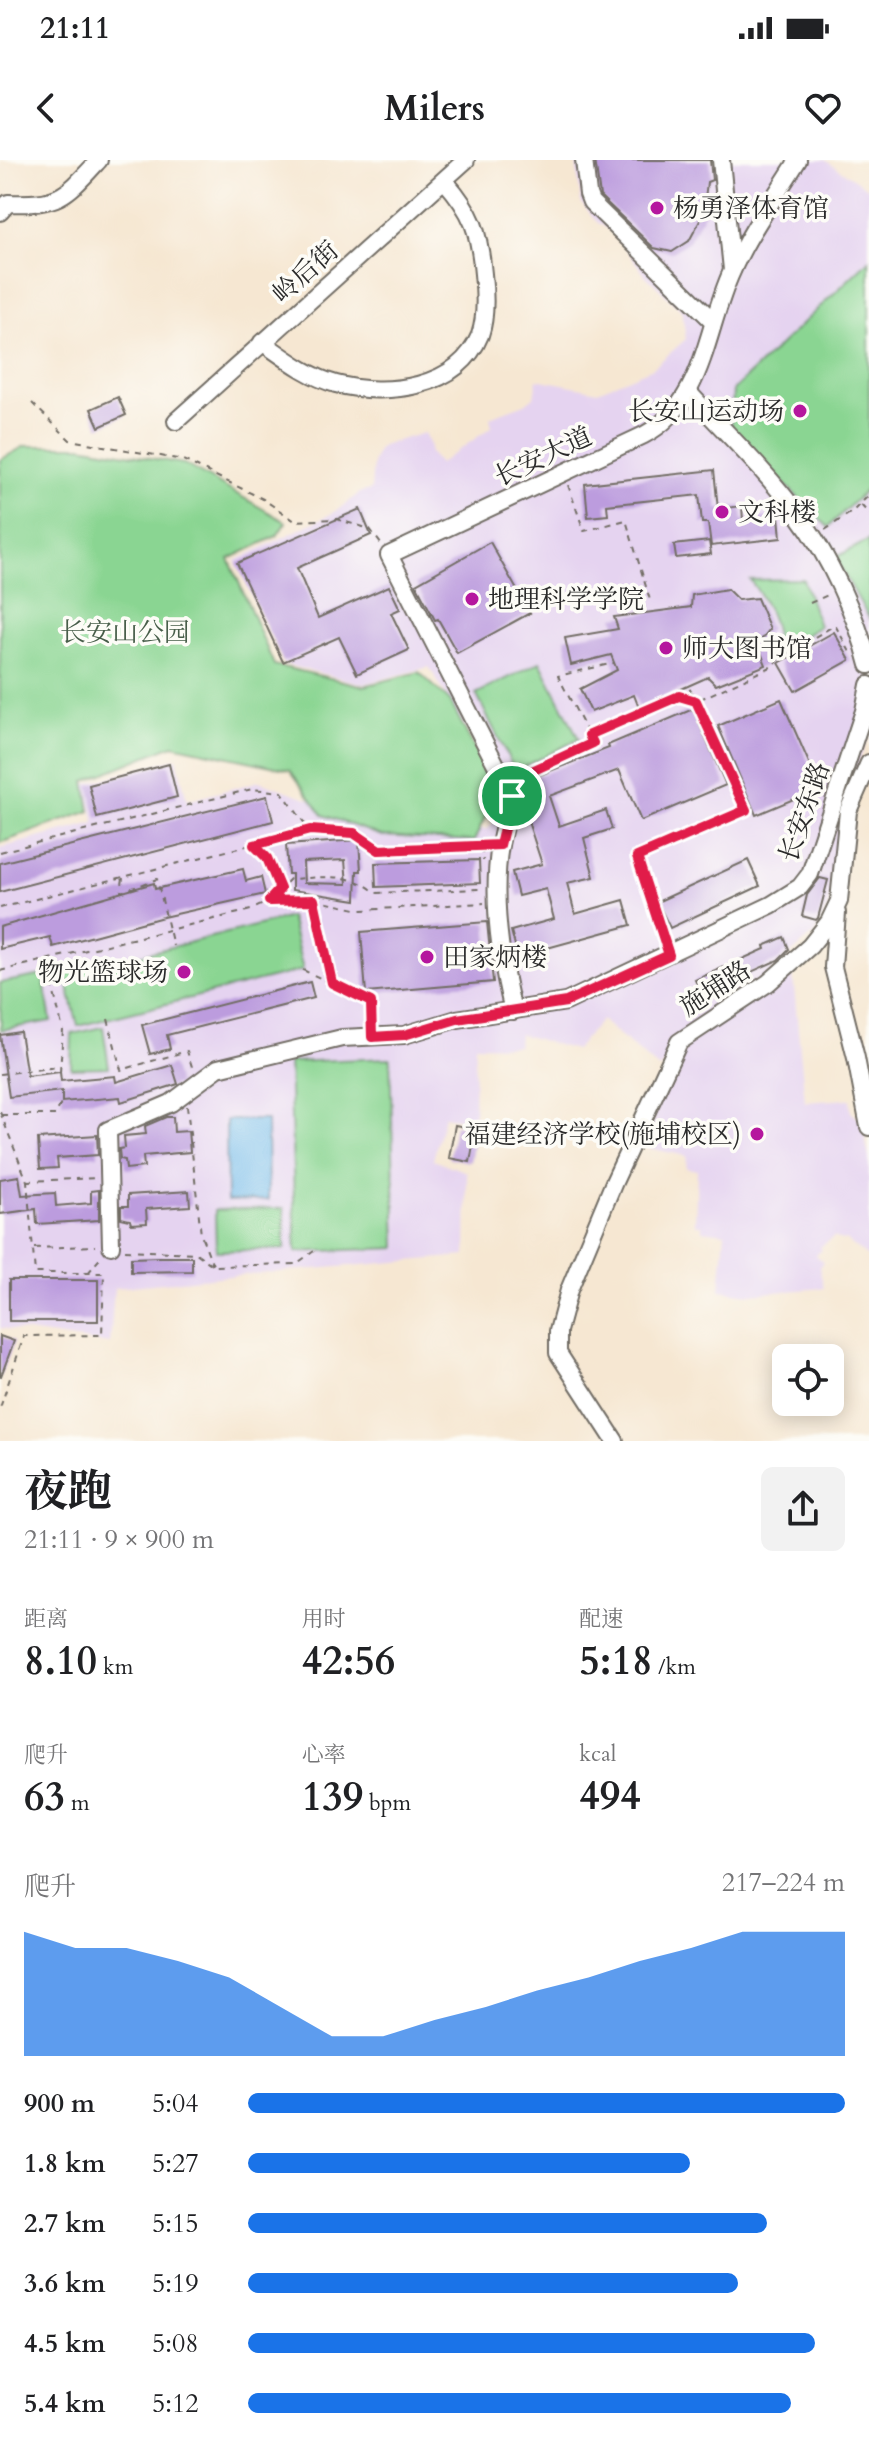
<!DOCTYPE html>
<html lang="zh">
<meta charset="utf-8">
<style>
:root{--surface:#fff;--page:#f2f2f2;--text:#202124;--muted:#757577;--accent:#1a73e8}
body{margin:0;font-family:Cardo,"Noto Serif SC",serif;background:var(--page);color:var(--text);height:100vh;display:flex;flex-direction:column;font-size:30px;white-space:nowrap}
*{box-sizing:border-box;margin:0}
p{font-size:26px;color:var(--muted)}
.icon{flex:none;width:44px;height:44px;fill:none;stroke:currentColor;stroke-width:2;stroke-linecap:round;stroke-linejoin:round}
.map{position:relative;height:1281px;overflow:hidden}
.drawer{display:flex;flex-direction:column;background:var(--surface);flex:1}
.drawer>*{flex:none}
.fabs{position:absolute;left:772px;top:1184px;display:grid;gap:16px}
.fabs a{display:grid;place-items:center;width:72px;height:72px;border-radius:12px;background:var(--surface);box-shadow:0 4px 20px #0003;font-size:40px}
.pin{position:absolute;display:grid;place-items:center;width:68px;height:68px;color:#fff;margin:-34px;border:4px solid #fff;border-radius:50%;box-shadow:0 2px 8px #0007}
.round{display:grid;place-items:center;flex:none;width:84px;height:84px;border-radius:12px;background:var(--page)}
.summary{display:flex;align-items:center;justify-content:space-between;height:136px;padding:0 24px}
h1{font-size:44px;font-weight:700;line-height:60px}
.figures{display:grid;grid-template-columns:repeat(3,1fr);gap:12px;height:136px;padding:8px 24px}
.figures div{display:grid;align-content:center}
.figures b{font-size:40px;font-weight:700}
.figures small{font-size:22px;font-weight:400}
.figures p{font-size:22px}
.chart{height:224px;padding:16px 24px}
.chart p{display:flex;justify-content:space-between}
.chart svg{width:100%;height:144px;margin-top:8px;fill:var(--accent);opacity:.7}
ul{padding:0 24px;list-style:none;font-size:26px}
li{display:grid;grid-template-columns:128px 96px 1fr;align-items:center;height:60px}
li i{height:20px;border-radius:10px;background:var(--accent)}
.status{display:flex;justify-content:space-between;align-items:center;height:56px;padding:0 40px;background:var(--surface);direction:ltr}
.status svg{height:22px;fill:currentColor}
header{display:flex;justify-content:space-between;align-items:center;height:104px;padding:0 24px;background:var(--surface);font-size:36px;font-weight:700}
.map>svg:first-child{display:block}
.built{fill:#e5d3f0}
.green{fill:#8ad592;stroke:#5a805e;stroke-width:2}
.water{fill:#72baea;stroke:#4e728a;stroke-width:2}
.building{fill:#bc9cde;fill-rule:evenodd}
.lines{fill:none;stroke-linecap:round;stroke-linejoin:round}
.minor-casing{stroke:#726d65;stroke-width:20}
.path{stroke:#726d65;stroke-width:2;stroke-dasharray:6 6;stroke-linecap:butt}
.minor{stroke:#fff;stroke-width:16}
.route-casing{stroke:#fff;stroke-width:16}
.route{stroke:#e11d48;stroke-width:10}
.poi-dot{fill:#b5179e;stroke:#fdfcf7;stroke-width:3}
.labels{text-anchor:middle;stroke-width:7;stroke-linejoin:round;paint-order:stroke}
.poi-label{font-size:26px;fill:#2b2b2b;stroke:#fdfcf7;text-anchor:start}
.street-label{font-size:26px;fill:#2b2b2b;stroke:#fdfcf7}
.park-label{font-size:26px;fill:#485e4a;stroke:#fdfcf7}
</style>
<div class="status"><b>21:11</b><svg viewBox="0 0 49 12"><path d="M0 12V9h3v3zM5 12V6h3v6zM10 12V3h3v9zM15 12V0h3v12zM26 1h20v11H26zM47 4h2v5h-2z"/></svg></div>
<header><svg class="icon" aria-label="back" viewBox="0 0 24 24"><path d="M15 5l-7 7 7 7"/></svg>Milers<svg class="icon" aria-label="heart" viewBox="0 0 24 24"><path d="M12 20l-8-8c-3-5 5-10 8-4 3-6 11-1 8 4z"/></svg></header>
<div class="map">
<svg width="869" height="1281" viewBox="0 0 869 1281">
<rect width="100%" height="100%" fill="#fdfcf7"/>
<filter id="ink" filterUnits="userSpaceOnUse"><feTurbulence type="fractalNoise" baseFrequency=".0125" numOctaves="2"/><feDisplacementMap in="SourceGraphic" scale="16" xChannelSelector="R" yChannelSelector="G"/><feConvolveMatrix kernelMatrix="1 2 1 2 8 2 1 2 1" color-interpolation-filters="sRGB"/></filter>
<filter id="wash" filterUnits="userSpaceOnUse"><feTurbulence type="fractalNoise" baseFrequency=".006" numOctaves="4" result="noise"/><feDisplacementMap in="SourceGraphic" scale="32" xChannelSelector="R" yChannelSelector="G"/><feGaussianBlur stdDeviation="1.8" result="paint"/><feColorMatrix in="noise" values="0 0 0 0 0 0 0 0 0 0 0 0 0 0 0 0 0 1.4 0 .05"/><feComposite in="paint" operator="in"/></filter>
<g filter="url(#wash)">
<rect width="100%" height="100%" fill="#f6e7d2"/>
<g class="built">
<path d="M576,0H825L869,29V575L841,648L834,721L827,749L814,774L659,909L601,860L575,890L519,874L518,886L475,885L474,961L444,956L433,1000L467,1012L466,1096L219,1117L114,1128L110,1184L0,1168V688L95,663L86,624L177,598L187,641L259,621L400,671L488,669L499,655L498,620L429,507L364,524L284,504L235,401L335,352L361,332L371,330L373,302L377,291L383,285L424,273L430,285V293L439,304L492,267L490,257L525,244L534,237L537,219L598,231L653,208L686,179L682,151L645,115L613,72L597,62L581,42Z"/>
<path d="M792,806L805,942L850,939L851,952L862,961L869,998V1098L846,1080L842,1081L834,1077L820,1087L822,1090L816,1095L823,1102L819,1107L824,1128L749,1134L720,1130L725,1073L702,1070V1065H695L697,1010L686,1008L687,996L648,988L656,936L677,887Z"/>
</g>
<g class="green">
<path d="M869,100V327L828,367L731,271L733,230Z"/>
<path d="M25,286H81L184,304L286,362L277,376L229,399L274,505L364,526L419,512L450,541L497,632L474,681L382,676L323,655L290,610L173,585L85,621L90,651L0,683V300Z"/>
<path d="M869,380V458L835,398Z"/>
<path d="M803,419L819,466L774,496C782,471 765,440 750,420Z"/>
<path d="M540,502L579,579L515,611L476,534Z"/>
<path d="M290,757L303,810L78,866L65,814Z"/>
<path d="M43,815L51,861L1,870L0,823Z"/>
<path d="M103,867L109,907L71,908L72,874Z"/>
<path d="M390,898L396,1088L296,1092L289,902Z"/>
<path d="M284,1048L285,1089L216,1091L215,1050Z"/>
</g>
<path class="water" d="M226,960H267L268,1040L227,1041Z"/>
<g id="blocks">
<g class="building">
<path d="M595,0H710L712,20L707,22L703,55L689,81L672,92L654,88L600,36Z"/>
<path d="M118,237L126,255L99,267L91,249Z"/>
<path d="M714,310L718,349L742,346L743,360L779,356L781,378L711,386L708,363H702L699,335L607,345L608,355L588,357L585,324Z"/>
<path d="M360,349L371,375L297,408L318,458L389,426L400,449L391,453L409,490L357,514L339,477L283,502L237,403Z"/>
<path d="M709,381L711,394L676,398L674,385Z"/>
<path d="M490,382L530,453L457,493L438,459L435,460L416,424Z"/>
<path d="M727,429L738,440L757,438L770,469L761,480L765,487L760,490L766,505L716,525L708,517L639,548L634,535L591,552L580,529L617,510L611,495L571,505L565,478L618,469L614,457L691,447L692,435Z"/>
<path d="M834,472L850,500L795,531L779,503Z"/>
<path d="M781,539L820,628L756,655L718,566Z"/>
<path d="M693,549L726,625L641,661L619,610L549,636L559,666L606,650L612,669L584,678L594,717L567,723L575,754L624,740L631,765L518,796L511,771L554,759L546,729L518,736L512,712L542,704L522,643V632L527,620L609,588L608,585Z"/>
<path d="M169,604L177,637L97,658L89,625Z"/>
<path d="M267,636L273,661L0,732V703Z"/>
<path d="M359,680L361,711H357L356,740L292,730V714H288L286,685ZM345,700L347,724L304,723L303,702Z"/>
<path d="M479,700L480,723L376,727L375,703Z"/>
<path d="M748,700L760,726L670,768L657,742Z"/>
<path d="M243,709L246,721L261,717L265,734L163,757L53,787L50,777L0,789V767L154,723L155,729Z"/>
<path d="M820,718L828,720L818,758L816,760L802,756L807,735Z"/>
<path d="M487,762L493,822L366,833L361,772Z"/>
<path d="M784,777L789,789L778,800L702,834L695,820L765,789L764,786Z"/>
<path d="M310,822L314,838L167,875L170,889L150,894L142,865Z"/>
<path d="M20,872L27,916L60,912L61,921L115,916L116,922L172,905L178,924L121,942L120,937L62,942V931L9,937L0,875Z"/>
<path d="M166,957H173L174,972L188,971L190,992L143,996L144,1007L126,1009L125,1000L120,999L119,989L125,988L124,976L146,974L145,966Z"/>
<path d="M455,965L476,969L470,1002L449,998Z"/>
<path d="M97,975L98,995L57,998L58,1008L40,1009L38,979Z"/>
<path d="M19,1016L22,1035L55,1033L56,1046L91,1043V1031L99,1030V1060L37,1064L36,1049L0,1054V1019Z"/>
<path d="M189,1031L190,1046L146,1049L147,1063L131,1064L130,1060L121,1058V1046H128V1035Z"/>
<path d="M159,1097H192V1111L131,1112V1098Z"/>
<rect x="9" y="1120" width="89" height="41"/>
<path d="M0,1176L14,1181L1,1216H0Z"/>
</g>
</g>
</g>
<g filter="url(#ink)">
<use href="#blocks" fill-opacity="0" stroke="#726d65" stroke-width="2"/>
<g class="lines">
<defs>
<g id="minor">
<path d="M584,0L588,34L591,42L713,161"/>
<path d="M721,0L732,110"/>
<path d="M0,52L8,43C60,45 65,37 99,0"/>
<path d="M262,182C285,198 309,217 336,224C386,237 458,229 480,175C486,158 485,132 483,114C479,71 473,53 445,21"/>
<path d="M689,233C726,273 767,312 799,356C828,394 858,459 869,505"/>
<path d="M176,261L466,0"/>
<path d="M837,753L833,807L856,898L869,967"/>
<path d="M513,851C500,798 491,740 500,685C503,668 508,652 512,636L389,395L644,275C705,243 705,169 732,111C749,72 776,36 798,0"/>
<path d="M111,1086L108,970L171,943L218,908L342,878L404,875L457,859L566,842L771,745L800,727L810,714L864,551L869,525"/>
<path d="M615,1281L558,1193V1171L569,1130L614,1022L679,882L768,823L810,786L829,762L839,741L848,651L869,603"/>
</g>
</defs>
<use href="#minor" class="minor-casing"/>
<g class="path">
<path d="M32,243L70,280L183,300L263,339L295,361L336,359L370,369L381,384"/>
<path d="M568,325L584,371L626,360L650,440"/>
<path d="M861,345L869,354"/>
<path d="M825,370L853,351L869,335"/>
<path d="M810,443L828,435"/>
<path d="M589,575L679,536L696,541L773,506L779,498L835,465L850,492"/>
<path d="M519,621L521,616L593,583L558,516L614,503"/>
<path d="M255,686L267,698L279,728"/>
<path d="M482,687L483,701"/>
<path d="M0,692L252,629L282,632L308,668"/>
<path d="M123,718L121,732L157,719L173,786"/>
<path d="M269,740L290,719C321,718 351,711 376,733L481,729"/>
<path d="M314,741L332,821"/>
<path d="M0,748L310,670L354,673L379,690L487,686"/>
<path d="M665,782L637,697L746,650L706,559L688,526"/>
<path d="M46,800L63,870L60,912"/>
<path d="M303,810L371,842L372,864"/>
<path d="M0,811L251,750L269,741L314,740L361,750L484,743"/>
<path d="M108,859L121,910L187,891L193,910"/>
<path d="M0,914L58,907"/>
<path d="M187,946L201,1075L213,1105"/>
<path d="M0,952L27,1021L35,1113H104L102,1175L24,1176L0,1248"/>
<path d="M1,955H55L62,942"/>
<path d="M27,1021L96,1018"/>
<path d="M34,1088L95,1086"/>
<path d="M125,1090L196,1093L214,1106L296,1104L314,1091"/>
<path d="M88,1113L102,1096"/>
</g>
<use href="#minor" class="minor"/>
</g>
</g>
<g class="lines" filter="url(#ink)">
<defs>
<path id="route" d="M679,536L696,541L746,650L637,697L669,795L566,842L457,859L404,875L372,877L371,842L332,823L314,740L269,741L280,729L267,698L254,685L310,670L354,673L379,690L500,685L512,636L521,616L593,583L589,575Z"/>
</defs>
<use href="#route" class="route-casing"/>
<use href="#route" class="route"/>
</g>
<g class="poi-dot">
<circle cx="657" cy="48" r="8"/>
<circle cx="800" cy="251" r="8"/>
<circle cx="722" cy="352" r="8"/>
<circle cx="472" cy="439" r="8"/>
<circle cx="666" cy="488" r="8"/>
<circle cx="427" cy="797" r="8"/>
<circle cx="184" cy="812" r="8"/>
<circle cx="757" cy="974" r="8"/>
</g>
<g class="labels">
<g class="poi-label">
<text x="673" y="57">杨勇泽体育馆</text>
<text x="784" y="260" text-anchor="end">长安山运动场</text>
<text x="738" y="361">文科楼</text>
<text x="488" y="448">地理科学学院</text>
<text x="682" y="497">师大图书馆</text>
<text x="443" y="806">田家炳楼</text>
<text x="168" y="821" text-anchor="end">物光篮球场</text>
<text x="741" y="983" text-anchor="end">福建经济学校(施埔校区)</text>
</g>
<g class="street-label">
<text transform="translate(305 112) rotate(-42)" y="9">岭后街</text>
<text transform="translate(543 296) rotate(-25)" y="9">长安大道</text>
<text transform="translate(804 652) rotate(-71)" y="9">长安东路</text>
<text transform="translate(715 828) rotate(-33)" y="9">施埔路</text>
</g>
<g class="park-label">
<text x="125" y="481">长安山公园</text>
</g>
</g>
</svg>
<div class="fabs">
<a><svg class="icon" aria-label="locate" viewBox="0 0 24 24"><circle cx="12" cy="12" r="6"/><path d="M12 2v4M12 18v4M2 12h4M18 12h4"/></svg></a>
</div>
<div class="pin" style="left:512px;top:636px;background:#1e9e55"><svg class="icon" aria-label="arrive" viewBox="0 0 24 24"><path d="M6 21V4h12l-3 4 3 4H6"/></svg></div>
</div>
<section class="drawer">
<div class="summary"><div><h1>夜跑</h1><p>21:11 · 9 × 900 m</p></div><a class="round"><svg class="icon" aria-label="share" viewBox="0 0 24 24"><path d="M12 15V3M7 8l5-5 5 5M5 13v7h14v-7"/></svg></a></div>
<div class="figures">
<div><p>距离</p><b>8.10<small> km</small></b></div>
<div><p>用时</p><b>42:56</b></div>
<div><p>配速</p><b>5:18<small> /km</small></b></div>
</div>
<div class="figures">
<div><p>爬升</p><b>63<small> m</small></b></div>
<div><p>心率</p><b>139<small> bpm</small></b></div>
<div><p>kcal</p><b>494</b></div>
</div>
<div class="chart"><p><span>爬升</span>217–224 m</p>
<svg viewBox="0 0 160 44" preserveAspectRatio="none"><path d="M0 44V6L10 11L20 11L30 15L40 20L50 29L60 38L70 38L80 33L90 29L100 24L110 20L120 15L130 11L140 6L150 6L160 6V44z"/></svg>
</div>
<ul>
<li><b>900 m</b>5:04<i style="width:100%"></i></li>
<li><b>1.8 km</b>5:27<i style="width:74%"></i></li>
<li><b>2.7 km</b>5:15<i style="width:87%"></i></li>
<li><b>3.6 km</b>5:19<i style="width:82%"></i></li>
<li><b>4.5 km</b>5:08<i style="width:95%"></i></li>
<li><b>5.4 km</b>5:12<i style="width:91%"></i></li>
</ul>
</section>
